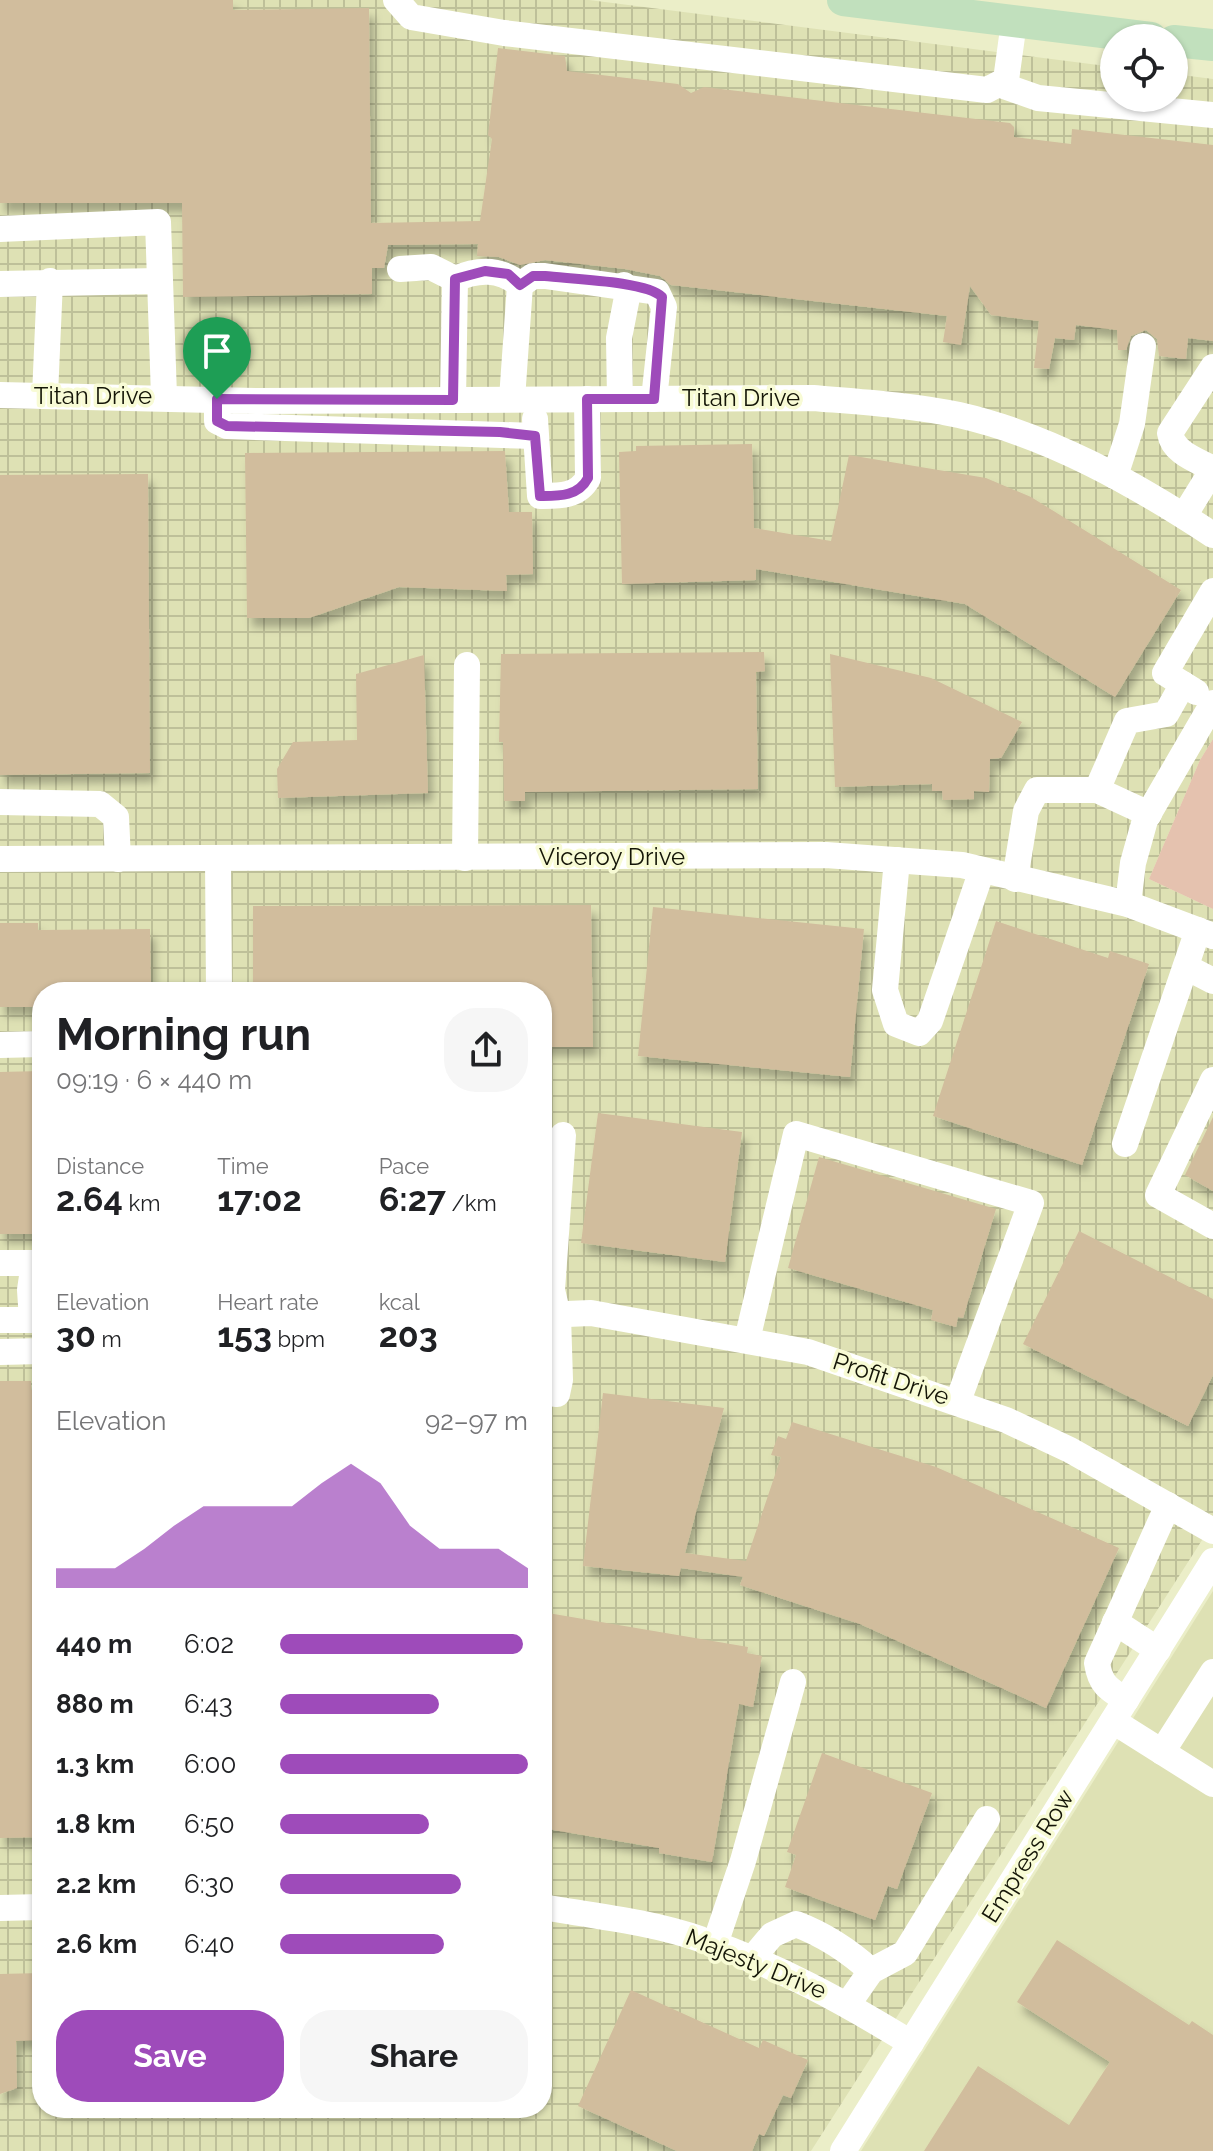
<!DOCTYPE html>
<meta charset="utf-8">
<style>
:root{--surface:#fff;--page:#f6f6f6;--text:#202124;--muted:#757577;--accent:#9e4bba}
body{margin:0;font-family:Raleway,sans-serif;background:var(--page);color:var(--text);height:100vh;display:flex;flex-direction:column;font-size:30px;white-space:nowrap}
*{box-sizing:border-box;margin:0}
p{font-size:26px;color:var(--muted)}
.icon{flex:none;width:44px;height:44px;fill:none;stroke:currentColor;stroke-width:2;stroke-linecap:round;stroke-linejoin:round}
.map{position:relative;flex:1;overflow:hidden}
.details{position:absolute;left:32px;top:982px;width:520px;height:1136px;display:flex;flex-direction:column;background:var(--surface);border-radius:32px;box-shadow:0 2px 6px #0004}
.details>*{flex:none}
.tools{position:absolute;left:1100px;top:24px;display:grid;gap:16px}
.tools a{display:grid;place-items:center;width:88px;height:88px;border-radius:50%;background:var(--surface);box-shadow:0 2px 6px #0004;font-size:40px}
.pin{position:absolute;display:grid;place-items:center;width:68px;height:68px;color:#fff;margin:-82px -34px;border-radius:50% 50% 50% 0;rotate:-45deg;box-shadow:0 0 8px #0007}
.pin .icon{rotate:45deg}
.round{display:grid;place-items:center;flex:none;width:84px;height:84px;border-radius:32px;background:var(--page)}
.overview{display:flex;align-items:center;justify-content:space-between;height:136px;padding:0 24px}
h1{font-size:44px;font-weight:700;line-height:60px}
.stats{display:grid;grid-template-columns:repeat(3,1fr);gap:12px;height:136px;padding:8px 24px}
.stats div{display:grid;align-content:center}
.stats b{font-size:34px;font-weight:700}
.stats small{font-size:22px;font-weight:400}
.stats p{font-size:22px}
.chart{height:224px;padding:16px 24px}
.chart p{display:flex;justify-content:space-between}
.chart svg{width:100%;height:144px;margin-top:8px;fill:var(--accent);opacity:.7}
.button{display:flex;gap:16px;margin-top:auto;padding:16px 24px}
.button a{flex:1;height:92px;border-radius:32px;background:var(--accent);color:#fff;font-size:32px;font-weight:700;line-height:92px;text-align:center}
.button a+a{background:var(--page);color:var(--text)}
ul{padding:0 24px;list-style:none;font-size:26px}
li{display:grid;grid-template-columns:128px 96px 1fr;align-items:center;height:60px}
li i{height:20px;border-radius:10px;background:var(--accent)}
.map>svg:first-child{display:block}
.built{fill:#dee1b4}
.industrial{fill:url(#industrial-grid);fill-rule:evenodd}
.green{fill:#e5c2af}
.building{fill:#d1bd9d;filter:url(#shadow)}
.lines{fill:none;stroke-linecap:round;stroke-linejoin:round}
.minor{stroke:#fff;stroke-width:26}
.major{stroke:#c1e0bd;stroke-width:32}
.route-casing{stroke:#fff;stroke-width:16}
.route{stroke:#9e4bba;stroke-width:10}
.labels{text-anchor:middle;stroke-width:7;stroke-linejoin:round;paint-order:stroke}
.street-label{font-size:24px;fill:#141507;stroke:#f8fbd5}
</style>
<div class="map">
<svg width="1213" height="2151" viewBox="0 0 1213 2151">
<defs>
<pattern id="industrial-grid" width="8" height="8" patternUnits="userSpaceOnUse" patternTransform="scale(2)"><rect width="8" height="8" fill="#dee1b4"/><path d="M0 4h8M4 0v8" fill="none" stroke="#bec099"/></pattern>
<filter id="shadow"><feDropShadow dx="5" dy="9" stdDeviation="4" flood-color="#0004"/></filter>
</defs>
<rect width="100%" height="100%" fill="#ebeec8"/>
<path class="built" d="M1213,1591V2151H861Z"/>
<path class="industrial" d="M0,0H589L1114,67V98H1174V74L1213,79V739L1200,760L1149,879L1213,909V1523L811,2151H0ZM42,992H542V2108H42Z"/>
<path class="green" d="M1213,739V909L1149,879L1200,760Z"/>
<g class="building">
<path d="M0,0H233V10L369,8L371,223L480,221L492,139L488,135L498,48L565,56L567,71L678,84L691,93L704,87L1010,123L1014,127V137L1071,144L1072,129L1213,145V341L1188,338L1186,359L1159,356L1157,339L1146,330L1131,336L1126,350H1118L1117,330L1076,325L1074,340L1055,338L1049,369L1034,368L1039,321L991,315L970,286L961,345L943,342L947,316L671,285L660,276L625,269L545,260L520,265L499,257L477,256L478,244L388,245L384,268H372V294L183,297L182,203H0Z"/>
<path d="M752,444L754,528L831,541L849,455L986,478L1031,497L1181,590L1115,697L965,604L756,569V580L622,584L619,452L636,451V446Z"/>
<path d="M505,451L509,512H532L533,574L506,575L507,591L399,587L309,618H247L245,453Z"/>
<path d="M148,474L150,773L0,775V475Z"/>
<path d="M764,652L765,671L756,672L758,789L525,792V801H504L503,742H499L501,654Z"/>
<path d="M830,654L931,678L1022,722L1001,758L990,759L989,792L974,791V799L943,800L942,791H932V784L835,787Z"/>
<path d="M424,655L428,793L278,798L277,769L293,742L357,740L356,674Z"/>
<path d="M591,905L593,1047H542V992H253V906Z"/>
<path d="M653,907L864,929L850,1077L638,1056Z"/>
<path d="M996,921L1108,958L1110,951L1149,964L1082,1165L933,1116Z"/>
<path d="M0,923H38V930L150,929L151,992H42V1007H0Z"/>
<path d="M42,1071V1234H0V1072Z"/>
<path d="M598,1113L742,1132L725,1262L581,1243Z"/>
<path d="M1213,1117V1191L1185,1175Z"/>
<path d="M819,1157L996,1209L963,1318L958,1317L956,1327L931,1320L933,1310L788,1268Z"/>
<path d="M1079,1231L1213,1299V1375L1188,1426L1023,1344Z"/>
<path d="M0,1381H31V1390H42V1837L0,1838Z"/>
<path d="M603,1393L724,1408L685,1553L746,1561L781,1457L771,1455L778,1436L786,1439L792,1422L936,1467L1119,1548L1046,1708L860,1624L740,1585L743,1577L681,1568L679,1576L583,1566Z"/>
<path d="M542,1612L748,1647L747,1653L762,1656L753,1707L739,1704L712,1862L659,1853V1848L542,1828Z"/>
<path d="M822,1753L932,1793L897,1889L888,1886L875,1920L785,1887L796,1855L787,1852Z"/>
<path d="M1057,1940L1189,2025L1192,2021L1213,2035V2151H924L978,2066L1069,2125L1110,2062L1017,2002Z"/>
<path d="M42,1973V2040L16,2041L17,2088L0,2094V1974Z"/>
<path d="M631,1990L759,2048L763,2040L808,2060L791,2098L783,2095L764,2136L759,2134L752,2151H677L578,2106Z"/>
</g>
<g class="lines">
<g class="minor">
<path d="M396,0L411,17L504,33L987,90L1006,80L1014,22"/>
<path d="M1001,85L1038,98L1213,115"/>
<path d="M0,229L158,222L164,396"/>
<path d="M400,269L431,267L455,279"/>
<path d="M455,279C478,269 500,268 520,285"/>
<path d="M0,284L159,281"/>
<path d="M520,285L533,276H545L657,292L664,307L654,399"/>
<path d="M0,395L256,401L813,398C861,402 911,405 959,415C1051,436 1135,484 1213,535"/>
<path d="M45,395L50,281"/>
<path d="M217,399V421L227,426L535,436"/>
<path d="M512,399L520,285"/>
<path d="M620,399L619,338L628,292L624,285"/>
<path d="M453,400L455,279"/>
<path d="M535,419L540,496C558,496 578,497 588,478L587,399"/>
<path d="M1213,469C1197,460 1173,453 1170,433L1213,367"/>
<path d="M1115,476L1132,424L1143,346"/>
<path d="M1184,516L1213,469"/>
<path d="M1196,692L1165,673L1213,591"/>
<path d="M0,802L100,804L116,817L118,859"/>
<path d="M1149,814L1097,790L1127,721L1166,714L1183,684"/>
<path d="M465,858L467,665"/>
<path d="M0,859L826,855L962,865L1128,904L1213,936"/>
<path d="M218,859L219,992"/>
<path d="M897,860L885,990L896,1024L919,1033L930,1021L982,870"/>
<path d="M1015,879L1026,811L1037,790H1097"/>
<path d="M1128,904L1133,863L1145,820L1213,703"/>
<path d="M1186,967L1213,981"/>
<path d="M0,1045L42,1044"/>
<path d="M1213,1080L1158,1195L1213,1226"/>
<path d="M1125,1144L1198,930"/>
<path d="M0,1263H34"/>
<path d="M542,1315L591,1313L808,1352L1006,1420L1070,1450L1213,1531"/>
<path d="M0,1320H42"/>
<path d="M32,1320L30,1290L34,1263L42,1261"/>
<path d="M747,1340L796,1134L1031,1203L958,1401"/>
<path d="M0,1352L42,1351"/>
<path d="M542,1392L557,1394L560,1380L558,1316L552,1290L563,1135"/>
<path d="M1115,1622L1158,1650"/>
<path d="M1126,1700C1108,1689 1100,1684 1097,1663L1168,1505"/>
<path d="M1113,1721L1213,1784"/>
<path d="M1162,1752L1213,1672"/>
<path d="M542,1907C596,1916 652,1922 703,1940C777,1965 844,2002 911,2043"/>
<path d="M0,1908L42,1907"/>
<path d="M715,1944L743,1861L793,1682"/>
<path d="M751,1960L772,1935L796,1924C825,1935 848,1950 871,1971"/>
<path d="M848,2004L871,1971L905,1953L987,1819"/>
<path d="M843,2151L1213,1561"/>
</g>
<g class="major">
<path d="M843,0L1151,38"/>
<path d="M1174,41L1213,45"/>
</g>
</g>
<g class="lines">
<defs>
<path id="route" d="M485,271L508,274L520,285L533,276H545C569,279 647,281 662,297L654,399H587L588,478C578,497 558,496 540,496L535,436L500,432L227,426L217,421V399L453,400L455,279Z"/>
</defs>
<use href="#route" class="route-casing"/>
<use href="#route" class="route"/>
</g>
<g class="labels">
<g class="street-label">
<text x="93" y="404">Titan Drive</text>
<text x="741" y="406">Titan Drive</text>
<text x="612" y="865">Viceroy Drive</text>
<text transform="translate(891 1379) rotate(18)" y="8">Profit Drive</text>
<text transform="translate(1028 1856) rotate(-58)" y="8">Empress Row</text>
<text transform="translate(756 1964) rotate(22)" y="8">Majesty Drive</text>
</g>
</g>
</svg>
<div class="tools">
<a><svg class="icon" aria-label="locate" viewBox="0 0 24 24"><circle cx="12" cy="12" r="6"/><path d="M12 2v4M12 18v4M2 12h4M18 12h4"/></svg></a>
</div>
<div class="pin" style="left:217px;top:399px;background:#1e9e55"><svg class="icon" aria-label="arrive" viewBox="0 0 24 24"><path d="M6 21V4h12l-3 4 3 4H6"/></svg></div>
<section class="details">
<div class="overview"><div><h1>Morning run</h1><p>09:19 · 6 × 440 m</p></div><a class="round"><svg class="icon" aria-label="share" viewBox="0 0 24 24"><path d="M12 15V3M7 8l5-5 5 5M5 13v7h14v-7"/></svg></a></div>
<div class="stats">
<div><p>Distance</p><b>2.64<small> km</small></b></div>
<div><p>Time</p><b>17:02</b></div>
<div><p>Pace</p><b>6:27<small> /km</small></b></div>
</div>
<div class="stats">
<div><p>Elevation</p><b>30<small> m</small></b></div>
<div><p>Heart rate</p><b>153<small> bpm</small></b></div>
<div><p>kcal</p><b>203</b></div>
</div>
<div class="chart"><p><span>Elevation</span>92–97 m</p>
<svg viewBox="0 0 160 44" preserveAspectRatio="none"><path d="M0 44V38L10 38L20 38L30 32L40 25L50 19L60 19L70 19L80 19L90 12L100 6L110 12L120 25L130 32L140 32L150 32L160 38V44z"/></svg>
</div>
<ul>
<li><b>440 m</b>6:02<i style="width:98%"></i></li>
<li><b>880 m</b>6:43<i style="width:64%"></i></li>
<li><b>1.3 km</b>6:00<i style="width:100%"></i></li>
<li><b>1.8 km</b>6:50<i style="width:60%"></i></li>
<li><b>2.2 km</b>6:30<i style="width:73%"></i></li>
<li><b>2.6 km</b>6:40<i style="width:66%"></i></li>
</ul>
<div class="button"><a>Save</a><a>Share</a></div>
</section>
</div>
